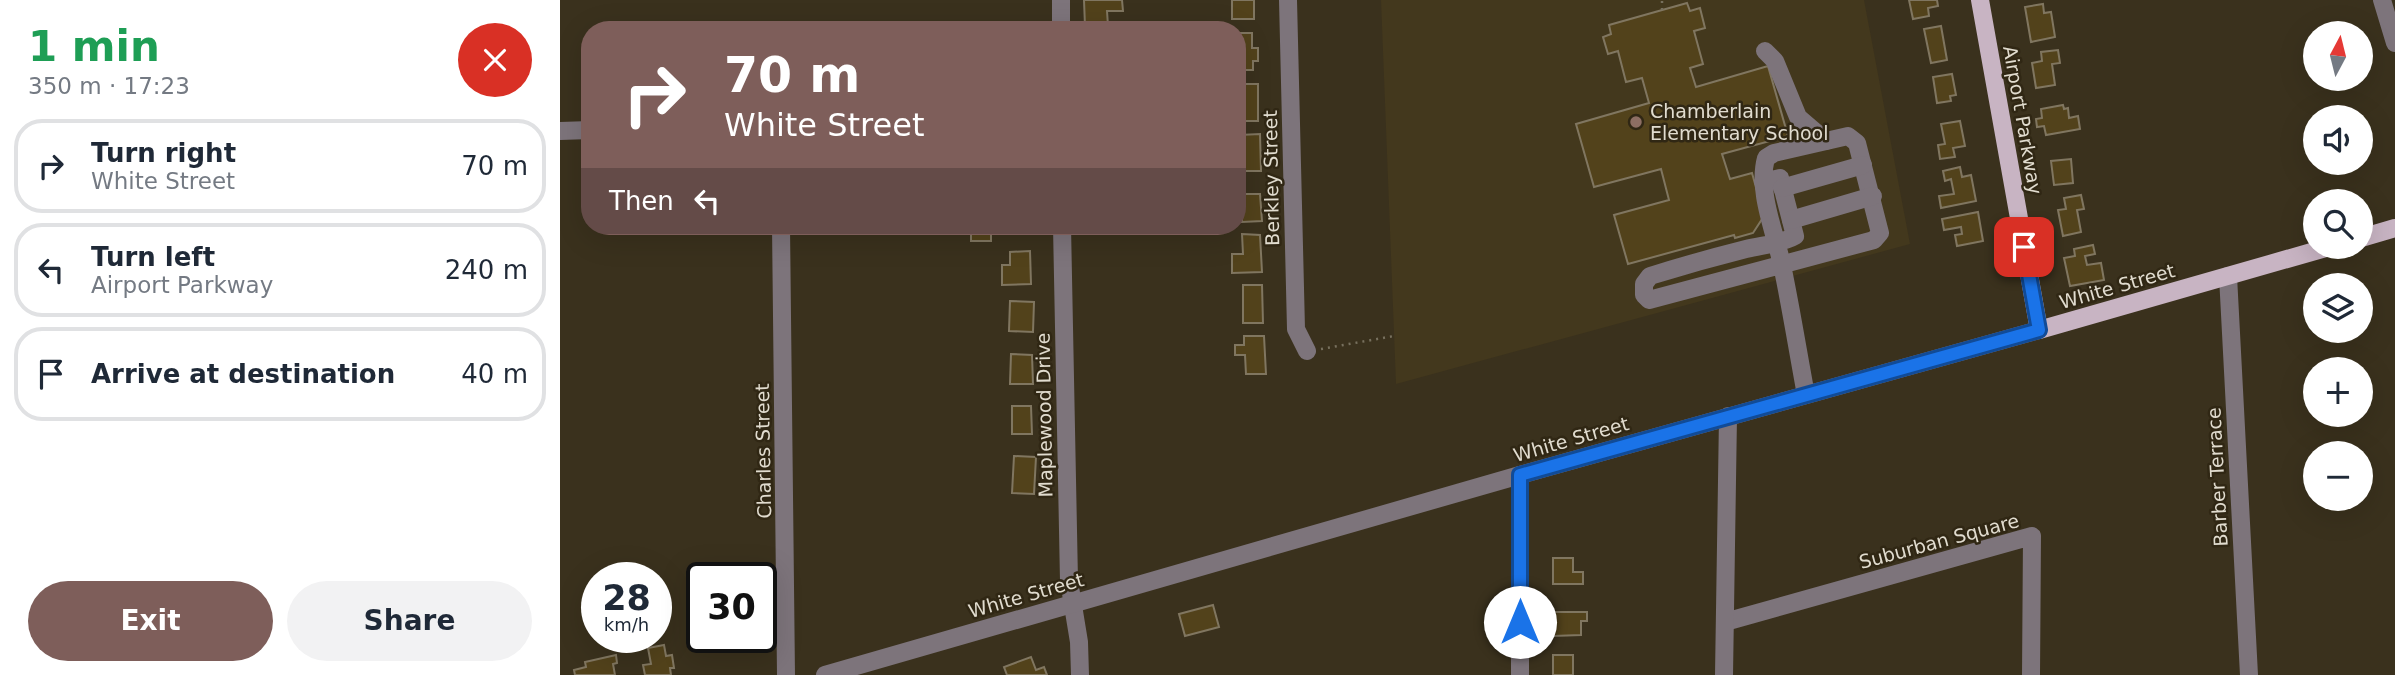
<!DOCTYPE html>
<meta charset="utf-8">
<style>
:root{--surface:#fff;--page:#f2f2f3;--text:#1f2937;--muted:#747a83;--line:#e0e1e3;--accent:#7e5e5a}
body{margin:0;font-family:"DejaVu Sans",sans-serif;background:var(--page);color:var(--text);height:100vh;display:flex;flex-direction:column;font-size:26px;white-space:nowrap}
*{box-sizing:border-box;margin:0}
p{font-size:23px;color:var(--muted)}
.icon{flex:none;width:38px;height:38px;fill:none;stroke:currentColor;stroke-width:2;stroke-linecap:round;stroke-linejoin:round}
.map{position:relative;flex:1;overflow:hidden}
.sheet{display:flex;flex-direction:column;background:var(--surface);width:560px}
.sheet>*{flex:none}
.banner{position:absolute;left:21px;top:21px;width:665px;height:214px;border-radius:28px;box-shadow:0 7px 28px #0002;background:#7e5e5a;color:#fff;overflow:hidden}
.needle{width:46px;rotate:7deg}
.tools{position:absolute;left:1743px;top:21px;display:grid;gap:14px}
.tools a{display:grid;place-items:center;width:70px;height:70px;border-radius:50%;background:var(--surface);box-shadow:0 7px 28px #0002;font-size:35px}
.speed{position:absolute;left:21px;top:562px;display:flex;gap:14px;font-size:35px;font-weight:700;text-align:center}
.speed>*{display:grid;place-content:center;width:91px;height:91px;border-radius:50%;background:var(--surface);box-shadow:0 7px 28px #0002;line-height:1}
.speed small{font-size:18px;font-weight:400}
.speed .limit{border:4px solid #111;border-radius:10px;background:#fff;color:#111}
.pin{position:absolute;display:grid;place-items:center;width:60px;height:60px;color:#fff;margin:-30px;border-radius:14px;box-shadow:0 4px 10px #0006}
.me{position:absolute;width:77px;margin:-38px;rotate:0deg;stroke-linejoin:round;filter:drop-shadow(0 0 5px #0008)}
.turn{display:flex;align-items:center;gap:24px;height:147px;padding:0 28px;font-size:32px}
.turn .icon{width:91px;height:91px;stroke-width:2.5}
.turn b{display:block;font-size:49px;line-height:60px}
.then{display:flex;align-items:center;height:66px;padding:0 28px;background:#0003;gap:14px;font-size:26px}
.round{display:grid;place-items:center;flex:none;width:74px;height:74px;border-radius:37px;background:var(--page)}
.head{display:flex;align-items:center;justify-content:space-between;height:119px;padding:0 28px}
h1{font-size:42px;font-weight:700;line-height:52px;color:#1e9e55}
.cta{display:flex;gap:14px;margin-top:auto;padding:14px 28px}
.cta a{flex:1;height:80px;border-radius:42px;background:var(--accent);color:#fff;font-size:28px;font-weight:700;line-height:80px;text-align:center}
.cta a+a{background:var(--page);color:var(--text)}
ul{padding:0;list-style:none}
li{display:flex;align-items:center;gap:21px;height:94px;margin:0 14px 10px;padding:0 14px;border:4px solid var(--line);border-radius:28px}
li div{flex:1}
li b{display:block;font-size:26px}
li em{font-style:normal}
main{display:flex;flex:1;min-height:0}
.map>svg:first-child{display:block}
</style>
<main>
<section class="sheet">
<div class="head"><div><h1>1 min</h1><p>350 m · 17:23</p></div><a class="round" style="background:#d93025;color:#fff"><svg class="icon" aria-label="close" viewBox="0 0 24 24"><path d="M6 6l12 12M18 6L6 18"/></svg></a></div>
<ul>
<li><svg class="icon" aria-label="right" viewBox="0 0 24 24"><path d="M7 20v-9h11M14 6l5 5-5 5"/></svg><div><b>Turn right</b><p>White Street</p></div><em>70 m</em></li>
<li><svg class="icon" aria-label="left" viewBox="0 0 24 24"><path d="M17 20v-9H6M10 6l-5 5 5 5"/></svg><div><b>Turn left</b><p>Airport Parkway</p></div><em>240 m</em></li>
<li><svg class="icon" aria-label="arrive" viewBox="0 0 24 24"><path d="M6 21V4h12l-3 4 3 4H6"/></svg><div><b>Arrive at destination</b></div><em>40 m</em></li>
</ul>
<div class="cta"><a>Exit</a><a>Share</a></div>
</section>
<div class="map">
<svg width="1835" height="675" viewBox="0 0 1835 675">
<rect width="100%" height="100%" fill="#3a311d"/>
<polygon fill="#43381d" points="821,0 1304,0 1350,244 836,384"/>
<g fill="#52421b" stroke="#807660" stroke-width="2">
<polygon points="524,0 562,0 563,11 547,11 548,26 525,26"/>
<rect x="672" y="0" width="22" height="19"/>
<polygon points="1349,0 1377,0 1378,6 1368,8 1369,16 1353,19"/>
<polygon points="1127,3 1130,11 1140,8 1145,28 1134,31 1143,64 1130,68 1136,87 1208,66 1228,136 1162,154 1170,179 1192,173 1204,216 1193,233 1175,238 1174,235 1068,264 1054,215 1109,200 1101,169 1034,187 1016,124 1089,103 1082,78 1066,82 1058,51 1048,54 1043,37 1051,34 1049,25"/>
<polygon points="1483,4 1484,13 1491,12 1495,37 1471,42 1465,7"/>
<polygon points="1381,26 1387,60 1371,63 1364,29"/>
<polygon points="677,33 692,33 692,48 698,48 698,61 693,61 693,70 677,70"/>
<polygon points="1498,50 1500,63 1492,64 1495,85 1476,88 1472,63 1482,61 1481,52"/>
<polygon points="1392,74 1396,95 1390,96 1391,101 1377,103 1373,77"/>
<rect x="677" y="84" width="21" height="37"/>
<polygon points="1503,105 1504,109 1508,108 1509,118 1518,116 1520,129 1486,135 1484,126 1477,127 1476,119 1482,118 1481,109"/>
<polygon points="1400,121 1405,146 1393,148 1395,157 1380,159 1378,145 1385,144 1381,124"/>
<polygon points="700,134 701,171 679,171 679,135"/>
<polygon points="1511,159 1513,183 1494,185 1491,161"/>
<polygon points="1400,167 1402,177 1411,175 1416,201 1381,208 1379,196 1394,194 1391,179 1385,181 1383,171"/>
<polygon points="682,194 700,194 702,221 682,222 682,217 677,217 677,204 682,204"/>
<polygon points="1521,195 1524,209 1517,210 1521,232 1503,236 1498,210 1506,209 1504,198"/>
<polygon points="1418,212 1423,241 1397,246 1395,235 1402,234 1401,227 1384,230 1382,219"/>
<rect x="411" y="226" width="20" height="15"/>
<polygon points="682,234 700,235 702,272 672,273 672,254 683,254"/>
<polygon points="1533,245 1535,254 1525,256 1527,265 1541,263 1544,280 1510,286 1504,258 1515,256 1514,249"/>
<polygon points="470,251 471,284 442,285 442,265 450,265 450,252"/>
<polygon points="683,285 702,285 703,323 683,323"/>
<polygon points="450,301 474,302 473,332 449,331"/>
<polygon points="684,336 704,336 706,374 686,374 685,355 675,355 675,345 684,345"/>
<polygon points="451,354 472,355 473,384 450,384"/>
<polygon points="452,406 471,406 472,434 452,434"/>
<polygon points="454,456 476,457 474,494 452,493"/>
<polygon points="993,558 1013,558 1013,572 1023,572 1023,584 993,584"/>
<polygon points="653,605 659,627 625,636 619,614"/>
<polygon points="993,612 1027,612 1027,621 1021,621 1021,635 993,636"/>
<polygon points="104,645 106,656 112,655 114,668 110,668 111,675 85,675 83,665 91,664 88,648"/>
<polygon points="56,655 57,663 53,664 55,675 15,675 14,670 26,667 25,662"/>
<rect x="993" y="655" width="20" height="20"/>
<polygon points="471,657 476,670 484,667 487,675 447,675 444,667"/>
</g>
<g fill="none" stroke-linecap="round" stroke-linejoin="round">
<g stroke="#77705e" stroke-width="2.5" stroke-dasharray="2 5" stroke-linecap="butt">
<polyline points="1102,10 1102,0"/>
<polyline points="761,349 834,336"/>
</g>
<g stroke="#7d747b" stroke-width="18">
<polyline points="501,0 501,30"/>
<polyline points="728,0 736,329 747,351"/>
<polyline points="1822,0 1835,43"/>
<polyline points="1205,51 1215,61 1238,117 1266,141"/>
<polyline points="0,131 30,130"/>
<path d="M 1203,182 L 1220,178 L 1235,236 C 1221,244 1202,245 1186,249 C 1154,257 1122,266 1090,276 L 1084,284 L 1084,295 L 1089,300 L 1314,240 L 1320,233 L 1297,143 L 1288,136 L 1214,153 L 1206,158 C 1197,191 1215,232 1222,265 C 1231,308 1238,352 1246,395"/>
<polyline points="1222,188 1303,165"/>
<polyline points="1231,220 1313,196"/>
<polyline points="221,226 226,675"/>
<polyline points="502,226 509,581 519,642 520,675"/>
<polyline points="1668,276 1689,675"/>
<polyline points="1165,622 1472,536 1471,675"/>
<polyline points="265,675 960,475 1479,330"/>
<polyline points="960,675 960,475"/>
<polyline points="1164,675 1168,416"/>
</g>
<g stroke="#c8b4c3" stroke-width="18">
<polyline points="1420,0 1479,330 1769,247"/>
<polyline points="1801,238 1835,228"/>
</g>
</g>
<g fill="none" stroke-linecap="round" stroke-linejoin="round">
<g stroke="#114b97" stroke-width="18">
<polyline id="route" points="960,622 960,475 1479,330 1464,247"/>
</g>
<use href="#route" stroke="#1a73e8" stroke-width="12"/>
</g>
<circle fill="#8d6e63" stroke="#302714" stroke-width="2.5" cx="1076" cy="122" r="7"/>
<g text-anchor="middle" stroke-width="5" stroke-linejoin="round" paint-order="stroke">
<g font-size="19" fill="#e1dccf" stroke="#302714" text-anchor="start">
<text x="1090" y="118">Chamberlain<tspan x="1090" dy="22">Elementary School</tspan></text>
</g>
<g font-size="19" fill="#e1dccf" stroke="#302714">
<text transform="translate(1463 120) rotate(80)" y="7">Airport Parkway</text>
<text transform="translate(711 178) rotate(-91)" y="7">Berkley Street</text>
<text transform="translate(1557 286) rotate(-16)" y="7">White Street</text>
<text transform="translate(484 415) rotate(-91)" y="7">Maplewood Drive</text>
<text transform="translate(1011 439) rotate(-16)" y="7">White Street</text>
<text transform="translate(203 451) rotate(-91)" y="7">Charles Street</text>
<text transform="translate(1657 477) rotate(-93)" y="7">Barber Terrace</text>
<text transform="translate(1379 541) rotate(-15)" y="7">Suburban Square</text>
<text transform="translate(466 595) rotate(-16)" y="7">White Street</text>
</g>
</g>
</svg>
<div class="tools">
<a><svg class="needle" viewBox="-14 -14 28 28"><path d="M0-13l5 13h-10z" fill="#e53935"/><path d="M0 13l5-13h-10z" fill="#747a83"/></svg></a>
<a><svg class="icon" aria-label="sound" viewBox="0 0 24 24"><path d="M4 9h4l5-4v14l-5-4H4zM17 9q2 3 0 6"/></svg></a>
<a><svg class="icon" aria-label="search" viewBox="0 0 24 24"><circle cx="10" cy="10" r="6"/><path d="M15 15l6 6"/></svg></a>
<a><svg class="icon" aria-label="layers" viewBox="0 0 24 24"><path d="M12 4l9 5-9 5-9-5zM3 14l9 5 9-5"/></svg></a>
<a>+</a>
<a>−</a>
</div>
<div class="speed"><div>28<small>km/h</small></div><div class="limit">30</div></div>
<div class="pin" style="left:1464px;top:247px;background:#d93025"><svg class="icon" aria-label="arrive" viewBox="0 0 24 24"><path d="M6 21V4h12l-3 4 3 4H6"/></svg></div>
<svg class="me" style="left:960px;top:622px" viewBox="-20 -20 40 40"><circle r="19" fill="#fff"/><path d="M0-13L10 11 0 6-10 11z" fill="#1a73e8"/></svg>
<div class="banner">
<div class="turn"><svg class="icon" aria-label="right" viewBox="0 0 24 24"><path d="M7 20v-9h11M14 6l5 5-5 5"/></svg><div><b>70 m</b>White Street</div></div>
<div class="then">Then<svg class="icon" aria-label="left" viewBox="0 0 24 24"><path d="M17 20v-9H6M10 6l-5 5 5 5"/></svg></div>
</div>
</div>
</main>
